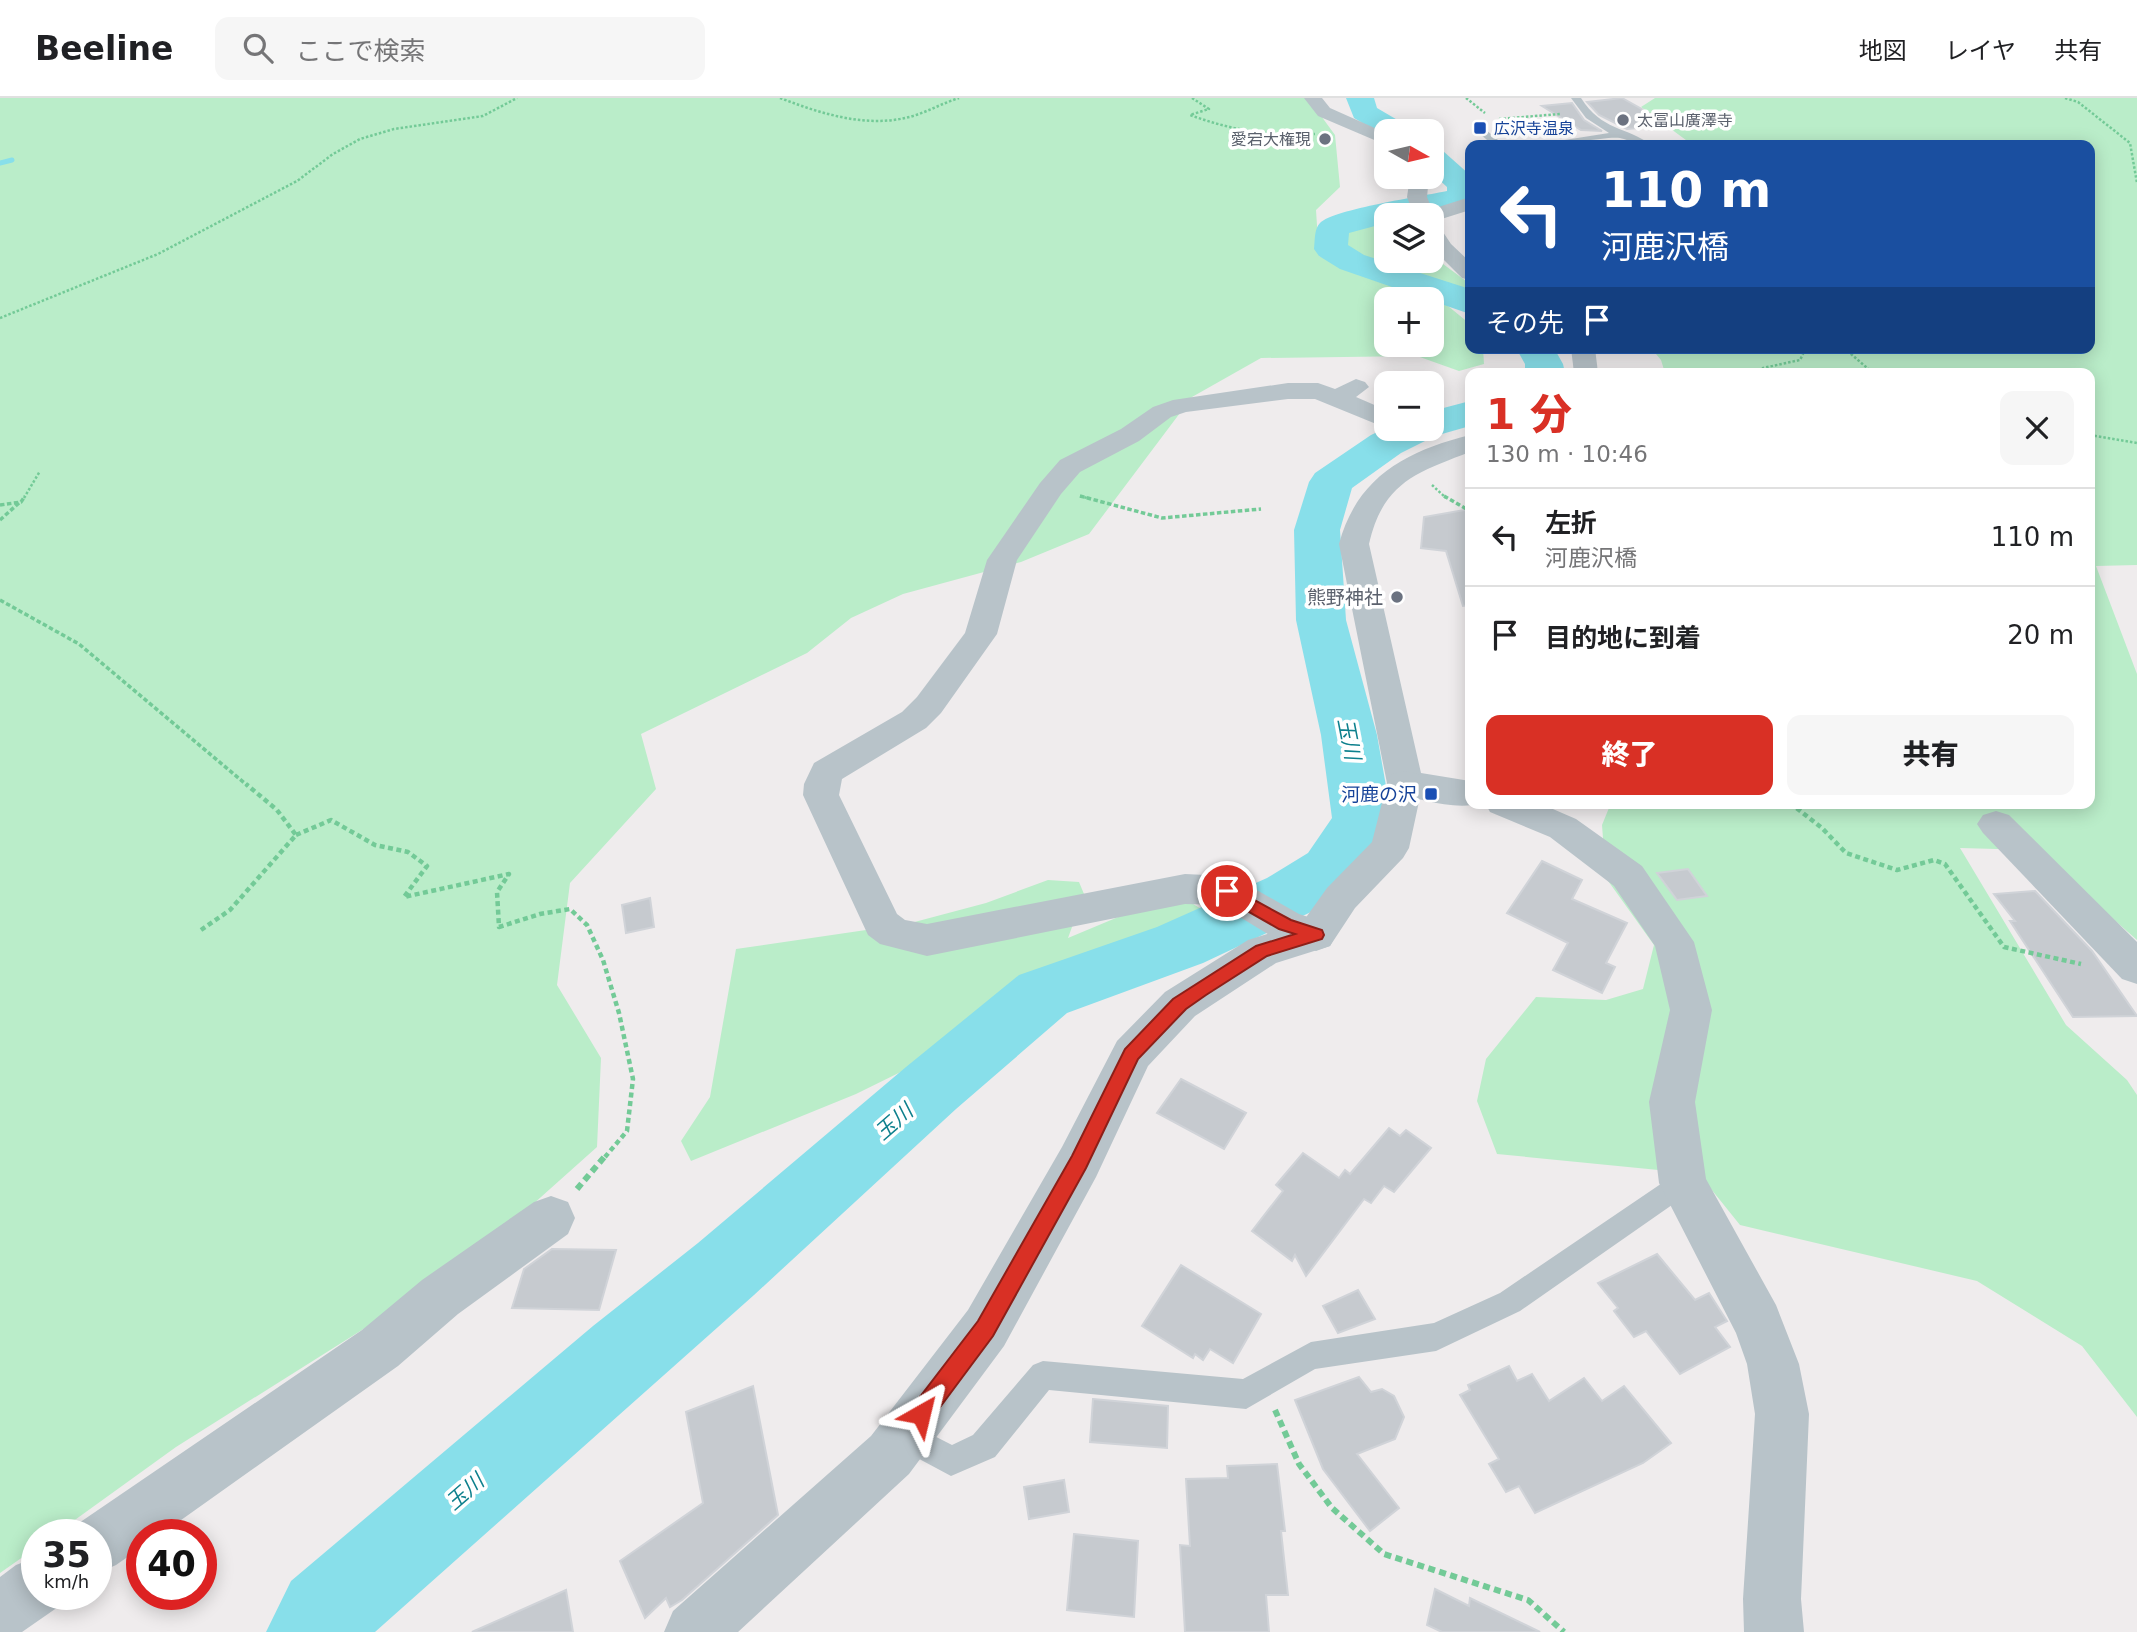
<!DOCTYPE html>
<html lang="ja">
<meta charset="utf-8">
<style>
:root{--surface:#fff;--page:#f6f6f6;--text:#202124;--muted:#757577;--line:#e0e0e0;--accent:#d93025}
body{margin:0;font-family:"DejaVu Sans","Noto Sans JP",sans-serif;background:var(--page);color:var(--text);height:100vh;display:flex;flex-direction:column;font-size:26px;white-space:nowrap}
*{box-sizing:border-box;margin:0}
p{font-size:23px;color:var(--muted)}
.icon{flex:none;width:38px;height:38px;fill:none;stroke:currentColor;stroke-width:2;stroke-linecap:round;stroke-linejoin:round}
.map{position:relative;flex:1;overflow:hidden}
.drawer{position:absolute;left:1465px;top:270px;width:630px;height:441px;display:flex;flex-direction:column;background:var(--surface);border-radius:14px;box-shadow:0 4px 18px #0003}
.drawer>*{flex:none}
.top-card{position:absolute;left:1465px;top:42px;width:630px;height:214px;border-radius:14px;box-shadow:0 4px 18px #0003;background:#1a4fa0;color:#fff;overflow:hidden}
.needle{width:46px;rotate:98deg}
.fabs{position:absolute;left:1374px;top:21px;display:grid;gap:14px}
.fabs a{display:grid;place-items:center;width:70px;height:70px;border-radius:14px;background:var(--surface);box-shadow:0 4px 18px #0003;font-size:35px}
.speed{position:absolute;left:21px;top:1421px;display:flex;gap:14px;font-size:35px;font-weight:700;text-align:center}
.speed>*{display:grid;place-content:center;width:91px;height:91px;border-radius:50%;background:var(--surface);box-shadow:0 4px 18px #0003;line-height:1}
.speed small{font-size:18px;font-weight:400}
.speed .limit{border:10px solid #d22;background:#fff;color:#111}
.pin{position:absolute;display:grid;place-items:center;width:60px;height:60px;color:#fff;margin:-30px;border:4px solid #fff;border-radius:50%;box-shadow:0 2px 7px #0007}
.me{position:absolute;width:77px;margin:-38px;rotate:37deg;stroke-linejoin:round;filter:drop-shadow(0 0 5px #0008)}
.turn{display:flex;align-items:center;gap:24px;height:147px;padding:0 21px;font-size:32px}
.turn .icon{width:91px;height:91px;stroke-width:2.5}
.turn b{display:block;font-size:49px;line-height:60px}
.then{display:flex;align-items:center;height:66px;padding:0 21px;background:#0003;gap:14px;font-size:26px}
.round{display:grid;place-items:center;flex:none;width:74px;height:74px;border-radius:14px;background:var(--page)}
.summary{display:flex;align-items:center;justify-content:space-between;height:119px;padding:0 21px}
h1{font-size:42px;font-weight:800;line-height:52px;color:var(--accent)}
.cta{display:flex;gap:14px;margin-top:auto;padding:14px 21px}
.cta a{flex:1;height:80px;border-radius:14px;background:var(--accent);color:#fff;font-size:28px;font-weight:800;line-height:80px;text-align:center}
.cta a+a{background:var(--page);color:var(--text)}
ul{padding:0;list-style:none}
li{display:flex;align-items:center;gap:21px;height:98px;padding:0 21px;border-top:2px solid var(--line)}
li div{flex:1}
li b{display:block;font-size:26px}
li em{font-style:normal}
header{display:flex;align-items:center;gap:42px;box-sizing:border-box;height:98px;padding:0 35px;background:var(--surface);border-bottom:2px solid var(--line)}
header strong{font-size:33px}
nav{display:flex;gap:38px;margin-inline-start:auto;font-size:24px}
.search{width:490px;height:63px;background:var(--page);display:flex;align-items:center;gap:18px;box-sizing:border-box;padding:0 24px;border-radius:14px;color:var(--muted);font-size:26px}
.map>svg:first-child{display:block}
</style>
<header>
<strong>Beeline</strong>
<div class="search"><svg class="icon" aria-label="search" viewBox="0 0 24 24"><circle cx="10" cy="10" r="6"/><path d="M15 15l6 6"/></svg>ここで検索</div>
<nav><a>地図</a><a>レイヤ</a><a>共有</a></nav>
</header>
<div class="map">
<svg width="2137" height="1534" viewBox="0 0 2137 1534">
<rect width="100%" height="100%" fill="#efeced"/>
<g fill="#baedc9" fill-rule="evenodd">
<path d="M 0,0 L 1308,0 L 1335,37 L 1340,89 L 1316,112 L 1319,158 L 1359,175 L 1437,199 L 1470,226 L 1470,250 L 1483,250 L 1484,266 L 1459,273 L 1417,258 L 1261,260 L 1192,299 L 1089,436 L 1021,464 L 903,496 L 851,520 L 807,555 L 641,636 L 656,691 L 570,785 L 557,887 L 601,960 L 597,1049 L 465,1167 L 176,1349 L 54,1437 L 37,1437 L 37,1449 L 0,1475 ZM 1386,201 L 1432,201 L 1432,247 L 1386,247 Z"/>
<polygon points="1655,0 2137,0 2137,467 2096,468 2137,576 2137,842 2035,752 1960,750 2066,927 2127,982 2137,997 2137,1319 2082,1248 1977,1183 1740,1127 1699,1076 1497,1056 1477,1003 1486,961 1536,899 1606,902 1643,891 1654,847 1606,780 1602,727 1611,705 2090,705 2090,275 1665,275 1661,262 1651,250 2090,250 2090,47 1682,47 1690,45 1641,9"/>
<path d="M 1386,119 L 1386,163 L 1432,163 L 1432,154 L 1439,163 L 1470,186 L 1470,193 C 1445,192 1425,181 1402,174 C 1382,169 1363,167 1345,155 L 1349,127 Z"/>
<polygon points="1048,782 1079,784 1084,796 1068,840 1123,817 1182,799 1206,814 1196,836 1081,877 996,927 856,996 691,1063 681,1043 710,999 736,851 907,826 986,805"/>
</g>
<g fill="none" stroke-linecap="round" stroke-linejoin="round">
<polyline stroke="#88dfea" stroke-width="5" points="0,65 12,62"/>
<g fill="#88dfea" fill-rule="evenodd">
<polygon points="1346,0 1374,0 1377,10 1406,27 1410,33 1386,33 1386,39 1354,20"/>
<path d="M 1432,50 L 1443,53 L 1470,77 L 1470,106 L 1422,117 L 1386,117 L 1386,125 L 1349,135 L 1348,147 L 1364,157 L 1470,191 L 1470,216 L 1340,171 L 1319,158 L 1314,151 C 1315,143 1314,131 1320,125 C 1334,111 1424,98 1447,93 L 1447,89 L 1432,75 Z"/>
<polygon points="1516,250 1554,250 1563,266 1565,275 1525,275 1525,266"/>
<polygon points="1470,303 1470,328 1435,338 1401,355 1352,390 1340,432 1346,522 1377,637 1392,722 1352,787 1311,814 1203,865 1067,915 956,1011 754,1197 375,1534 266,1534 291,1483 593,1228 698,1145 906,969 1019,877 1157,829 1267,780 1308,755 1332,720 1321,637 1296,522 1294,432 1309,384 1315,375 1371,337 1386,330 1432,331 1432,313"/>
</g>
</g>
<g fill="#c6cacf" stroke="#d0d3d8" stroke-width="2">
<polygon points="1622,0 1663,23 1656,24 1663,28 1627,31 1599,17 1587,4"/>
<polygon points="1572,5 1584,22 1602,33 1581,32 1542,8"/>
<polygon points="1470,411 1470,507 1463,508 1446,453 1421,450 1424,419"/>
<polygon points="1542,763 1582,782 1572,801 1627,825 1606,865 1615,869 1602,895 1553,872 1568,845 1507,815"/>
<polygon points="1688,771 1707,798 1677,802 1657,775"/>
<polygon points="2035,793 2092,853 2137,918 2073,919 2010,823 2015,823 1994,796"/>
<polygon points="650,800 654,829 626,835 622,807"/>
<polygon points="1181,981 1246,1015 1224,1051 1157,1015"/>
<polygon points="1389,1030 1400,1038 1406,1032 1431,1050 1394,1094 1384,1088 1371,1105 1364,1101 1306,1178 1295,1157 1292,1163 1252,1133 1283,1093 1276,1087 1303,1055 1339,1080 1345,1072 1350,1076"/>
<polygon points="552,1151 616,1152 599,1212 512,1210 524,1171"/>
<polygon points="1657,1156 1695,1202 1709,1195 1727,1223 1715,1229 1730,1249 1680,1276 1646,1233 1634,1239 1614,1213 1618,1210 1598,1185"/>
<polygon points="1181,1167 1261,1216 1233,1265 1210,1251 1203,1262 1195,1256 1193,1260 1142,1228"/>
<polygon points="1358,1192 1375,1221 1338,1235 1323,1208"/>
<polygon points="1509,1268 1517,1283 1532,1276 1549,1303 1584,1280 1602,1303 1624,1288 1671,1345 1643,1365 1535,1415 1519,1388 1506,1394 1489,1366 1499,1361 1460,1297 1470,1292 1468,1287"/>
<polygon points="1359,1279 1371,1294 1382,1291 1394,1298 1404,1319 1395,1341 1357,1356 1399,1410 1370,1433 1323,1371 1295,1302"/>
<polygon points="753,1288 778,1417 682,1502 670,1509 666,1500 645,1520 620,1463 703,1405 686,1314"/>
<polygon points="1093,1301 1168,1308 1167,1350 1090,1344"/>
<polygon points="1277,1366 1285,1433 1281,1433 1288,1497 1266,1497 1269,1534 1185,1534 1180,1447 1190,1448 1186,1381 1228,1380 1227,1368"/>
<polygon points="1064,1382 1069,1414 1029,1421 1024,1389"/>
<polygon points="1074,1436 1138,1443 1134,1519 1067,1512"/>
<polygon points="1435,1491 1469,1508 1470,1500 1540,1534 1442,1534 1427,1527"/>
<polygon points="566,1492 573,1534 472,1534"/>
</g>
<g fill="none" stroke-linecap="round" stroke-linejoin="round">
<g stroke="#73ca97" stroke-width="2.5" stroke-dasharray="2.5 2" stroke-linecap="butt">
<path d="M 780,0 C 822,16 868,31 913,18 C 929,13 943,5 959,0"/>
<path d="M 1192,0 L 1209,11 L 1190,17 C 1231,32 1271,39 1315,36"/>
<polyline points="1466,0 1485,15"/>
<polyline points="2065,0 2078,4 2130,45 2137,85"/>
<polyline points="1499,21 1560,16"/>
<polyline points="0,220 158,156 297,83 333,56 360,41 394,31 483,18 517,0"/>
<polyline points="1844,250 1873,275"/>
<polyline points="1760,275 1763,270 1800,262 1806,250"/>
<polyline points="2090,337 2137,345"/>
<polyline points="1432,387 1446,400"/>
<polyline points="1080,398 1087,400"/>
<polyline points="24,400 40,373"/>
</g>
<g stroke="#73ca97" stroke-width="3.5" stroke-dasharray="4.5 2.5" stroke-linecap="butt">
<polyline points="1080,398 1162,420 1261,411"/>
<polyline points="1444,398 1470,413"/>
<polyline points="0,407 21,404 25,398"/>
<polyline points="0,422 20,404"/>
<polyline points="0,502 79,546 248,688"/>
</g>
<g stroke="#73ca97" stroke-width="4.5" stroke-dasharray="5 3.5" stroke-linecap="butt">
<polyline points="1790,705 1822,730 1846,755 1897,772 1934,762 1945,766 2004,849 2081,866"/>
<polyline points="296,737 331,722 375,747 408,754 427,768 404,799 509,776 497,794 499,829 540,816 570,811 587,827 603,862 619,915 633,981 627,1033 605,1059"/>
<polyline points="201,832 230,812 296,737 277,712 246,686"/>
</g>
<g stroke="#73ca97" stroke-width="6" stroke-dasharray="7 4.5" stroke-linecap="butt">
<polyline points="577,1091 606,1057"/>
<polyline points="1275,1312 1299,1366 1332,1410 1384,1456 1528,1502 1564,1534"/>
</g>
<g fill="#b8c3c9" fill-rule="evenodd">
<path d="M 1571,0 L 1581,0 C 1602,33 1625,28 1652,47 C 1639,48 1632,43 1620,40 C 1607,38 1565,47 1547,47 L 1552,44 L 1609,35 L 1586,20 Z"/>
<polygon points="1480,32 1486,32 1504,47 1493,47 1480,36"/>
<polygon points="1683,1073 1692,1077 1696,1085 1692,1093 1520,1213 1436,1253 1315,1271 1246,1311 1049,1292 995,1359 951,1378 895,1348 890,1338 895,1328 905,1323 952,1347 973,1337 1033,1267 1043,1263 1243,1281 1311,1244 1434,1225 1500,1195 1674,1077"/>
</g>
<g fill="#b8c3c9" fill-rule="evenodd">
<polygon points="1304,0 1322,0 1330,10 1386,35 1386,47 1318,18"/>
<polygon points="1410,79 1429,79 1427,99 1432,111 1470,99 1470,112 1432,124 1432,117 1414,117 1407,99"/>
<polygon points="1432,126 1439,128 1451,146 1470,164 1470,182 1462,180 1432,150"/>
<polygon points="1571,250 1595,250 1598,275 1574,275"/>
<polygon points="1356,281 1365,284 1369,289 1356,299 1386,312 1386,330 1315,301 1288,301 1186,314 1171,319 1139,343 1080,374 1061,396 1017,462 997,536 941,615 926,630 842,681 839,697 897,816 905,822 927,826 1185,776 1227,778 1241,783 1299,816 1330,826 1336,837 1330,848 1316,853 1271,838 1220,807 1185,806 927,858 880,846 868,837 803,697 804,686 814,665 902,614 917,599 965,535 987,462 1040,385 1060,362 1121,331 1153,309 1173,302 1288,285 1318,285 1335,291"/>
<path d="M 1470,337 L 1470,354 C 1415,375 1383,385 1369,446 L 1421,675 L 1470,683 L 1470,705 L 1482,705 C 1456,713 1418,701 1392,694 L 1387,685 L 1339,446 C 1357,379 1406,353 1470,337 Z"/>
<polygon points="1485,705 1539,705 1576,721 1642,768 1694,844 1712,912 1695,1004 1706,1081 1776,1207 1799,1266 1809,1316 1801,1501 1804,1534 1744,1534 1743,1501 1755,1316 1747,1266 1736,1235 1659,1085 1649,1004 1670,912 1655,848 1614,788 1550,739 1490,714"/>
<polygon points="1996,713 2009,717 2137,844 2137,886 2122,881 1983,735 1977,726 1983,717"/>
<polygon points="551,1098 568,1104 575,1120 568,1136 458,1216 398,1268 160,1437 142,1437 142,1449 116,1467 96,1476 96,1437 72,1437 76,1427 362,1232 422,1182 534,1104"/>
<polygon points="37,1459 37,1496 63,1496 58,1509 22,1534 0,1534 0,1479 16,1467"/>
</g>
<polygon fill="#b8c3c9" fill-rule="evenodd" points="1405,673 1418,676 1423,685 1409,750 1403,760 1355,810 1330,848 1276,865 1195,918 1148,968 1096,1079 1004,1248 909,1376 738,1534 664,1534 673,1513 871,1338 968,1212 1062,1049 1117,943 1165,894 1248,842 1302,825 1327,790 1372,744 1387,685 1392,676"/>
</g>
<polygon fill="#d93025" stroke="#8d1f18" stroke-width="2" points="1227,787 1291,822 1322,832 1324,837 1322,841 1267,858 1206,897 1186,911 1138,961 1086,1070 993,1238 929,1324 921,1327 913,1324 910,1316 913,1308 978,1223 1072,1058 1125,951 1173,901 1256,848 1295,836 1279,831 1221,798 1219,793"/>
<g fill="#6b7280" stroke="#fff" stroke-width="2.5">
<circle cx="1623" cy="22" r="7"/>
<circle cx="1325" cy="41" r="7"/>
<circle cx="1397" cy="499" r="7"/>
</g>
<g fill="#1a4fb4" stroke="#fff" stroke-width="2.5">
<rect x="1473" y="23" width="14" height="14" rx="3.5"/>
<rect x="1424" y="689" width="14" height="14" rx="3.5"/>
</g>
<g text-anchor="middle" stroke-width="7" stroke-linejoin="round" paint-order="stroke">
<g font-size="16" fill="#5b616d" stroke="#fff" text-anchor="start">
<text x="1637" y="28">太冨山廣澤寺</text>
<text x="1311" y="47" text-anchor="end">愛宕大権現</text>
</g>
<g font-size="16" fill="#164399" stroke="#fff" text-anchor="start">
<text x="1494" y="36">広沢寺温泉</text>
</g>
<g font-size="19" fill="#5b616d" stroke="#fff" text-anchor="end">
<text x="1383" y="506">熊野神社</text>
</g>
<g font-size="19" fill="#164399" stroke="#fff" text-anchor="end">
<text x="1417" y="703">河鹿の沢</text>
</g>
<g font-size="21" font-style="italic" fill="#0e808d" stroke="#fff">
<text transform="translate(1349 641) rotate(79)" y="7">玉川</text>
<text transform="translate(894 1024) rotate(-41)" y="7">玉川</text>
<text transform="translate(465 1394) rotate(-41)" y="7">玉川</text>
</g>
</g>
</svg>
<div class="fabs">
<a><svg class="needle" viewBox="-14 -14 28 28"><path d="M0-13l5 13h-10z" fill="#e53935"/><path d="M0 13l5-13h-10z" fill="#757577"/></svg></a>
<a><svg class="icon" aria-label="layers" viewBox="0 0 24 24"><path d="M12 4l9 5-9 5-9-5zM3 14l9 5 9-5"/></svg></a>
<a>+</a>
<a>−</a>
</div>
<div class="speed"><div>35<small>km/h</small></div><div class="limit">40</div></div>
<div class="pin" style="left:1227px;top:793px;background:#d93025"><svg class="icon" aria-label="arrive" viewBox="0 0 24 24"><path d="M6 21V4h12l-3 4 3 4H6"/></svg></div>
<svg class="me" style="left:921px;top:1316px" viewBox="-20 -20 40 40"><path d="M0-17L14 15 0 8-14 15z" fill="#d93025" stroke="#fff" stroke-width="4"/></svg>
<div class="top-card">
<div class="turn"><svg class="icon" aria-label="left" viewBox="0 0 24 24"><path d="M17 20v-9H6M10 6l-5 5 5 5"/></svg><div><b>110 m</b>河鹿沢橋</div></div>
<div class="then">その先<svg class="icon" aria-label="arrive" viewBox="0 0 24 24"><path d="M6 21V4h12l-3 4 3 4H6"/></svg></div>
</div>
<section class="drawer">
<div class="summary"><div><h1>1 分</h1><p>130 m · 10:46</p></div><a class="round"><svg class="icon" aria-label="close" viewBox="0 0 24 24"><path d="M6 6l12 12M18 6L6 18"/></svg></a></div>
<ul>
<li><svg class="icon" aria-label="left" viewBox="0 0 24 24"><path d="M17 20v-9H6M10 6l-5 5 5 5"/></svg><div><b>左折</b><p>河鹿沢橋</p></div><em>110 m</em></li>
<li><svg class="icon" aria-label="arrive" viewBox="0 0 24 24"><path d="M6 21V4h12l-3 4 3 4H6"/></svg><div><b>目的地に到着</b></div><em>20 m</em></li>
</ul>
<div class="cta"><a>終了</a><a>共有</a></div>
</section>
</div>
